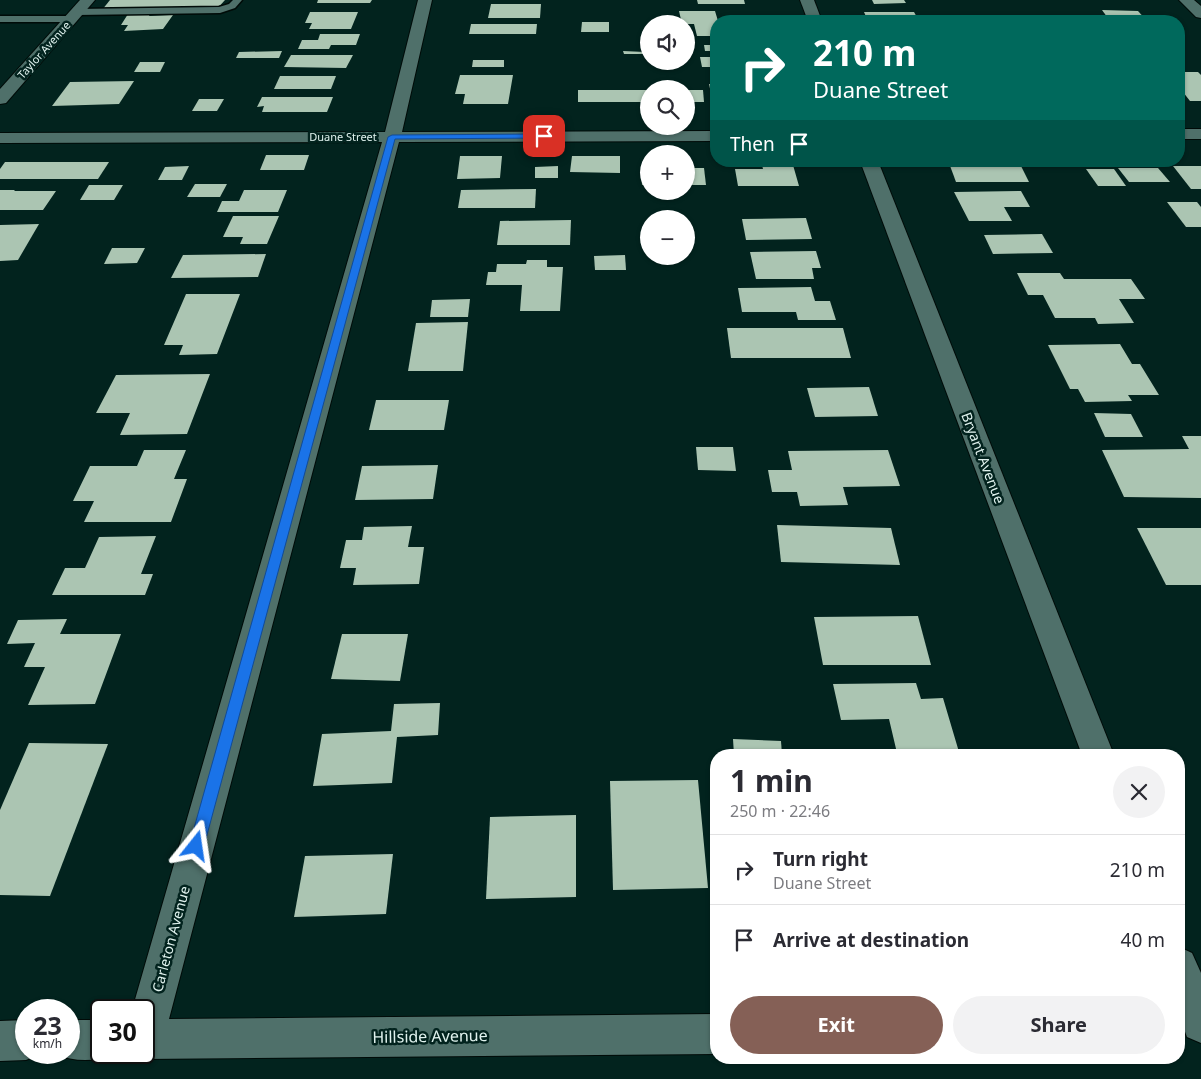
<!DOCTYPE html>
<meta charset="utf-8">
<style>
:root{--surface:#fff;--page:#f2f2f3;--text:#2b2b33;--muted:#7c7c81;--line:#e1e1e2;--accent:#856056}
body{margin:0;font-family:"Noto Sans",sans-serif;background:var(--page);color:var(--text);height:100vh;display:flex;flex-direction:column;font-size:19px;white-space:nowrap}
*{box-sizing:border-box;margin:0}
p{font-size:16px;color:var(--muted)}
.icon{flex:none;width:28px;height:28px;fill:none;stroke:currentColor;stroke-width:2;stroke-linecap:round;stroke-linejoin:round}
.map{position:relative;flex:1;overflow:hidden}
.sheet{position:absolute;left:710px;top:749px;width:475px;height:315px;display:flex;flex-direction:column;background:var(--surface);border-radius:20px;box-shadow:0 1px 4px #0004}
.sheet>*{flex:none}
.hud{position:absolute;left:710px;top:15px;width:475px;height:152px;border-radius:20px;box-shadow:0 1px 4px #0004;background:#00695c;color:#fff;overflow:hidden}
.buttons{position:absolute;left:640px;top:15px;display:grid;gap:10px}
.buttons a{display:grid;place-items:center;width:55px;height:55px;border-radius:50%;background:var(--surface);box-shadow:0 1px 4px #0004;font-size:25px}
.speed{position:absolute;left:15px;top:999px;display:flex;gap:10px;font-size:25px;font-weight:700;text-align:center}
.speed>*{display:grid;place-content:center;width:65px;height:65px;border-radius:50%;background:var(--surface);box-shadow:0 1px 4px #0004;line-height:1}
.speed small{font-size:12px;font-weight:400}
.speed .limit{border:2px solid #111;border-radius:8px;background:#fff;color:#111}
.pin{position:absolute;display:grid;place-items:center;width:42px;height:42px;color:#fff;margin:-21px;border-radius:10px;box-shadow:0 2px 8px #0006}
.me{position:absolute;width:55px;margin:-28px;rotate:15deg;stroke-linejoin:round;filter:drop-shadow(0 0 4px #0008)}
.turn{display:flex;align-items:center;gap:18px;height:105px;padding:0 20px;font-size:22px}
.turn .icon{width:65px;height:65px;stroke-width:2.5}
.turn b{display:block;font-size:35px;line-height:42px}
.then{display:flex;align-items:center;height:48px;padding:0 20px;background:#0003;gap:10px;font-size:19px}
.round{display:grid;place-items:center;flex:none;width:52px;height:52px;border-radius:26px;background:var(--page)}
.summary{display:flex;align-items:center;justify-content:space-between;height:85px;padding:0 20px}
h1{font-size:30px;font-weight:700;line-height:38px}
.primary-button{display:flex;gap:10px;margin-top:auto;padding:10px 20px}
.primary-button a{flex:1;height:58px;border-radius:30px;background:var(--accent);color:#fff;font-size:20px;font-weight:700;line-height:58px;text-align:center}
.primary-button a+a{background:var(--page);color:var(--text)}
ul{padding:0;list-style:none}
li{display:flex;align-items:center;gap:15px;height:70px;padding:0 20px;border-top:1px solid var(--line)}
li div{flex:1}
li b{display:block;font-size:19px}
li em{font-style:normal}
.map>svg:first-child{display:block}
</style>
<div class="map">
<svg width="1201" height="1079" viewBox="0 0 1201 1079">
<rect width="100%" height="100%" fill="#02231e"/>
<g fill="#abc5b2">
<polygon points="110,0 225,0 216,10 102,10"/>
<polygon points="318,0 372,0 370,3 317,3"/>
<polygon points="697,0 744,0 745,4 698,4"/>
<polygon points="872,0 904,0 906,3 874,4"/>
<polygon points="491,4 541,4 540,18 488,18"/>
<polygon points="1102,10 1138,11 1147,21 1110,21"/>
<polygon points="679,11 715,11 718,21 716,36 697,36 694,24 682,24"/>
<polygon points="310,12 358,12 351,29 309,29 312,23 305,23"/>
<polygon points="864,12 914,12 918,19 868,21"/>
<polygon points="128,14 150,14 149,16 173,15 163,29 124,31 128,25 121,25"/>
<polygon points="582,22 609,22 609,32 581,32"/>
<polygon points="471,24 537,24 536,34 469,34"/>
<polygon points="320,34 360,34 356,45 331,45 329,49 298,49 302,40 318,40"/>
<polygon points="645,41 649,41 649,54 624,54 623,51 645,52"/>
<polygon points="704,45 716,45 716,67 702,67 700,57 712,57 711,51 705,51"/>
<polygon points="282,51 279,58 236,58 239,52"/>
<polygon points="291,55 353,55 346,68 284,67"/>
<polygon points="473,60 504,60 504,67 472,67"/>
<polygon points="140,62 165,62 160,72 134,72"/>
<polygon points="1179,72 1198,72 1201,75 1201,101 1190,101 1179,87"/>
<polygon points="460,75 513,75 508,104 463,104 465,94 455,94"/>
<polygon points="280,76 336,76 331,89 274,89"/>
<polygon points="134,81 119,104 52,106 70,82"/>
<polygon points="709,84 716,84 716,98 712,98"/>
<rect x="578" y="90" width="71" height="12"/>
<polygon points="686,90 703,90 704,102 686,102"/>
<polygon points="262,97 333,97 327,112 262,112 264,106 257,107"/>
<polygon points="199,99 224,99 217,111 192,111"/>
<polygon points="266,155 309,155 304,170 260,170"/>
<polygon points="460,156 502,156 500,178 457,179"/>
<polygon points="572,156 620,156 620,173 570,172"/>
<polygon points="5,162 109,162 98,179 0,179 0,169"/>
<polygon points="949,163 1020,164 1029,182 956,182"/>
<polygon points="762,165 793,165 799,186 738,186 735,169 763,169"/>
<polygon points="189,166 182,180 158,180 165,167"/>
<polygon points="558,166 558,178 535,178 535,167"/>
<polygon points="1173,166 1201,166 1201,189 1191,189"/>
<polygon points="641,168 649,168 649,185 642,185"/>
<polygon points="686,168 704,168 706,185 686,185"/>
<polygon points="1118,168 1158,168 1170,182 1129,182"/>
<polygon points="1086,169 1114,169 1126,186 1098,186"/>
<polygon points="195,184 227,184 220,197 187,197"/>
<polygon points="89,185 123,185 114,200 80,200"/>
<polygon points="536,189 535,208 458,208 461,190"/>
<polygon points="0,190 15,190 14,191 56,191 43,210 0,210"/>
<polygon points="244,190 287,190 278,212 217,212 222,201 239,201"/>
<polygon points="1021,191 1030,207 1004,207 1012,221 969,221 954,192"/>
<polygon points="1167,202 1197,202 1201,207 1201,227 1186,227"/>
<polygon points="233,216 279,216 267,244 240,244 243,237 223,237"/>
<polygon points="806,218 812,239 746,240 742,219"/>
<polygon points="571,220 570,245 497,245 500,221"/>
<polygon points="39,224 18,260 0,261 0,225"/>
<polygon points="1042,234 1053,253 993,254 984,235"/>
<polygon points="112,248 145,248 137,263 104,264"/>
<polygon points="816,251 821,268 812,268 814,279 756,279 750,252"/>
<polygon points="266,254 258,277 171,278 183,255"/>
<polygon points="625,255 626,270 595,270 594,256"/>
<polygon points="527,260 547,260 547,267 563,267 560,311 520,311 522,285 486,285 488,272 496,272 497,264 526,264"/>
<polygon points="1017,273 1060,273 1064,279 1131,279 1145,299 1119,299 1134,323 1098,324 1095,318 1055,318 1043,295 1028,295"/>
<polygon points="811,287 815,301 830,301 836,320 798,320 796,312 742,312 738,288"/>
<polygon points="186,294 240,294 217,354 179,355 183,345 164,345"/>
<polygon points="470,299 468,317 430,317 432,300"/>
<polygon points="468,322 463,371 408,371 416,323"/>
<polygon points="727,328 843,328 851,358 731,358"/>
<polygon points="1120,344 1132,364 1140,364 1159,395 1128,395 1132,401 1085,402 1078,389 1070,389 1048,345"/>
<polygon points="210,374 187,434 120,435 130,413 96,413 116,375"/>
<polygon points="869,387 878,416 815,417 807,388"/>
<polygon points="376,400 449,400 444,430 369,430"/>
<polygon points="1094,413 1131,414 1143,437 1105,437"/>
<polygon points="1182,436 1201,436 1201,498 1124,497 1102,450 1189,449"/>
<polygon points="696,447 733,447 736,471 698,470"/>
<polygon points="144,450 186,450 174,479 187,479 171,522 84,522 94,501 73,501 90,466 137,466"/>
<polygon points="888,450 900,486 843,487 848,505 800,506 797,492 772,492 768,470 792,470 788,451"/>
<polygon points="438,465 433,499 355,500 362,466"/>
<polygon points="777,525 891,528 900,565 781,562"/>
<polygon points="412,526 408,547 424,547 419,584 353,585 356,568 340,568 346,540 362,540 364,527"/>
<polygon points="1137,528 1201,528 1201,585 1166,585"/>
<polygon points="156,536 141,574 153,574 145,595 52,595 65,568 85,568 99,537"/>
<polygon points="918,616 931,665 823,665 814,617"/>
<polygon points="67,619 60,634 121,634 95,704 28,705 45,667 24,667 35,643 7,644 18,620"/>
<polygon points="342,634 408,634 400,681 331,679"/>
<polygon points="916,683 921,699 943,698 959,752 897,753 889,719 841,720 833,684"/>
<polygon points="440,703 438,735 397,737 392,783 313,786 322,734 391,731 394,704"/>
<polygon points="733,739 781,741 782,755 734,755"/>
<polygon points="29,743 108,744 50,896 0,895 0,810"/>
<polygon points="698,780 708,888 613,890 610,781"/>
<polygon points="576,815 576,897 486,899 490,817"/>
<polygon points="393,854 386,914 294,917 305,856"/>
</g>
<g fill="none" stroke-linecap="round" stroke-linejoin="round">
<g stroke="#000b08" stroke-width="3">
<g id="lane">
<polygon points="233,0 242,0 235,8 220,13 77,15 73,12 77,9 219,7 229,4"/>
<polygon points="0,16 72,16 76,19 72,22 0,22"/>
</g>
</g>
<g stroke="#000b08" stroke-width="2">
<g id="street">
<polygon points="80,0 95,0 6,103 0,104 0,89"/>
<polygon points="418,0 432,0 402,132 716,131 716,141 399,142 169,1019 716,1014 716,1054 144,1059 130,1052 144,1052 144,1010 132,1010 382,142 0,143 0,133 385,132"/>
<polygon points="800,0 814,0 822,21 808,21"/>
<polygon points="1179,0 1194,0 1201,6 1201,18 1196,17"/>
<rect x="1179" y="129" width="22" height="10"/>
<polygon points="860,161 878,161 1114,755 1082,755"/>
<polygon points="1179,947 1192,953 1201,973 1201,1043 1187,1037 1179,1016"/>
<polygon points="26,1020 26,1052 41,1052 40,1054 26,1060 0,1061 0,1021"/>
<path d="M 69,1020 L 101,1020 L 101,1052 L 116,1052 L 115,1054 C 95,1062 75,1062 55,1054 L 54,1052 L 69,1052 Z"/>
</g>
</g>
<use href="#lane" fill="#4f706a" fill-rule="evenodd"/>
<use href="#street" fill="#4f706a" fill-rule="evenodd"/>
</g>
<polygon fill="#1a73e8" stroke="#114b97" points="544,134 548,136 547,138 395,139 204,846 202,851 196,853 191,851 189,846 388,137 392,135"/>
<g text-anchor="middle" stroke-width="5" stroke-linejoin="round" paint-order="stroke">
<g font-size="11" fill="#e0f2ee" stroke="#02231e">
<text transform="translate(44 50) rotate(-48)" y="4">Taylor Avenue</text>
<text x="343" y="141">Duane Street</text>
</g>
<g font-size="14" fill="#e0f2ee" stroke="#02231e">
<text transform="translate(983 458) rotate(69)" y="5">Bryant Avenue</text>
<text transform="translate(171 939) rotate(-75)" y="5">Carleton Avenue</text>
</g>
<g font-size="16" fill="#e0f2ee" stroke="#02231e">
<text transform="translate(430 1036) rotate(-1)" y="6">Hillside Avenue</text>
</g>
</g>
</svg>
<div class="buttons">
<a><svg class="icon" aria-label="sound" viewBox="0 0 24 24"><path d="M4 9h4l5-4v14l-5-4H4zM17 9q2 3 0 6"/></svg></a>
<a><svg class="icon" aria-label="search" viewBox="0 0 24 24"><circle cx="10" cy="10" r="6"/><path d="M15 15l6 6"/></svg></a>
<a>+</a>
<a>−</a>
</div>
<div class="speed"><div>23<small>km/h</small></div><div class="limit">30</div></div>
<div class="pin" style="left:544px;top:136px;background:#d93025"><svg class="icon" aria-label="arrive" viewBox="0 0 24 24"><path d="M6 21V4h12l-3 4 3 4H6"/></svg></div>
<svg class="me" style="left:196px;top:846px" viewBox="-20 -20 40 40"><path d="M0-17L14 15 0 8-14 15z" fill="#1a73e8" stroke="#fff" stroke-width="4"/></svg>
<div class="hud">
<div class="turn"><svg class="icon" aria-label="right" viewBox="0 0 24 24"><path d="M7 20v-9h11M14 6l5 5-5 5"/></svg><div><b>210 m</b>Duane Street</div></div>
<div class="then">Then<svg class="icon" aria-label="arrive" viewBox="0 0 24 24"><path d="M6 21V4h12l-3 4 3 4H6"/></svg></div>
</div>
<section class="sheet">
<div class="summary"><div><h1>1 min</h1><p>250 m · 22:46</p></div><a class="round"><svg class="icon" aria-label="close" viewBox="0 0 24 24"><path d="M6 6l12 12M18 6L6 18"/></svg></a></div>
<ul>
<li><svg class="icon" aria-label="right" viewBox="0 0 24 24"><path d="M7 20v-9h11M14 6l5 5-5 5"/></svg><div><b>Turn right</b><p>Duane Street</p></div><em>210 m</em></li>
<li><svg class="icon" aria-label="arrive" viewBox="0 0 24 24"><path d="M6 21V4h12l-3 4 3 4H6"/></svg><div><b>Arrive at destination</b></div><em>40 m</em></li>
</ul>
<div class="primary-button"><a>Exit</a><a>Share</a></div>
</section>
</div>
